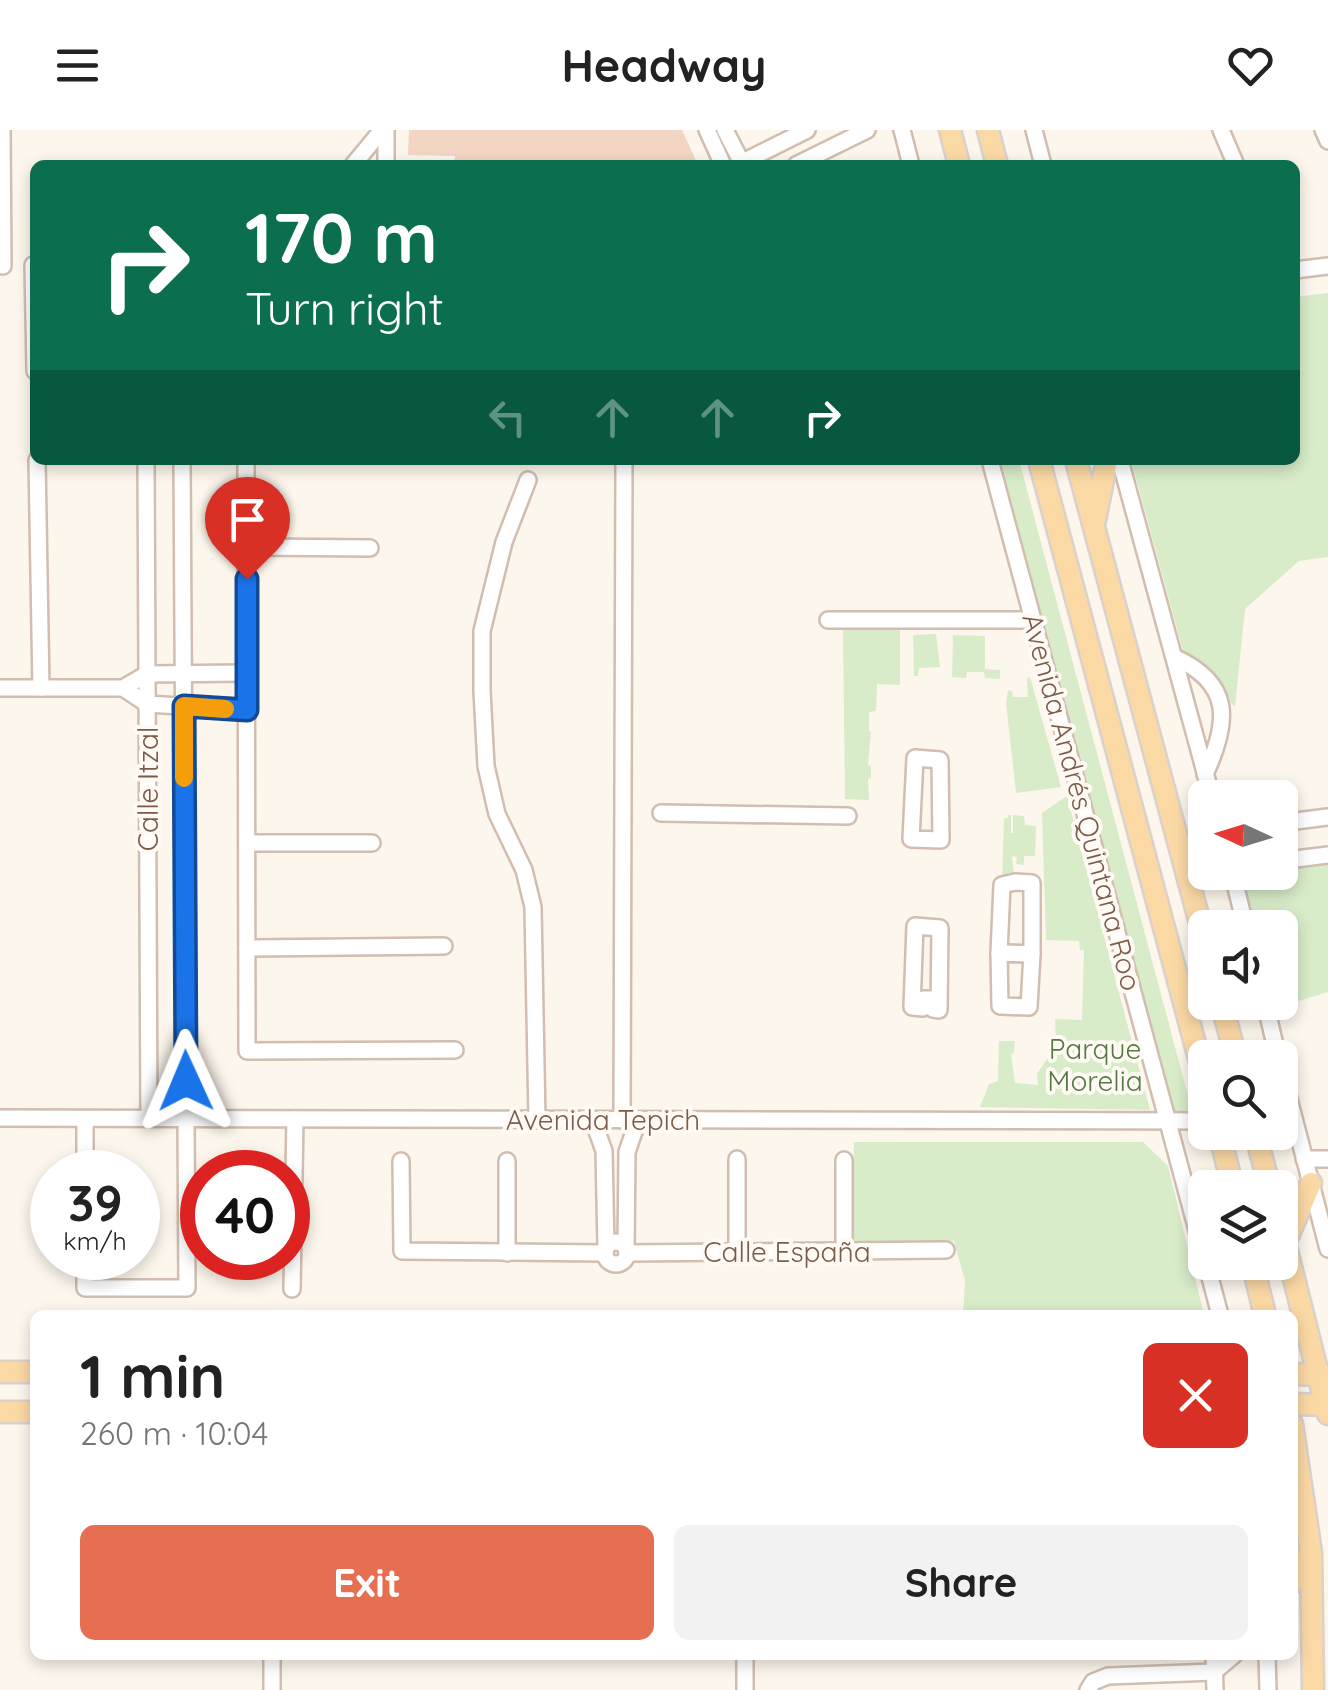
<!DOCTYPE html>
<meta charset="utf-8">
<style>
:root{--surface:#fff;--page:#f2f2f2;--text:#222;--muted:#767676;--accent:#e76f51}
body{margin:0;font-family:Quicksand,sans-serif;background:var(--page);color:var(--text);height:100vh;display:flex;flex-direction:column;font-size:38px;white-space:nowrap}
*{box-sizing:border-box;margin:0}
p{font-size:32px;color:var(--muted)}
.icon{flex:none;width:55px;height:55px;fill:none;stroke:currentColor;stroke-width:2;stroke-linecap:round;stroke-linejoin:round}
.map{position:relative;flex:1;overflow:hidden}
.side{position:absolute;left:30px;top:1180px;width:1268px;height:350px;display:flex;flex-direction:column;background:var(--surface);border-radius:15px;box-shadow:0 5px 15px #0003}
.side>*{flex:none}
.hud{position:absolute;left:30px;top:30px;width:1270px;height:305px;border-radius:15px;box-shadow:0 5px 15px #0003;background:#0b6e4f;color:#fff;overflow:hidden}
.needle{width:65px;rotate:274deg}
.controls{position:absolute;left:1188px;top:650px;display:grid;gap:20px}
.controls a{display:grid;place-items:center;width:110px;height:110px;border-radius:15px;background:var(--surface);box-shadow:0 5px 15px #0003;font-size:50px}
.speed{position:absolute;left:30px;top:1020px;display:flex;gap:20px;font-size:50px;font-weight:700;text-align:center}
.speed>*{display:grid;place-content:center;width:130px;height:130px;border-radius:50%;background:var(--surface);box-shadow:0 5px 15px #0003;line-height:1}
.speed small{font-size:25px;font-weight:400}
.speed .limit{border:15px solid #d22;background:#fff;color:#111}
.pin{position:absolute;display:grid;place-items:center;width:85px;height:85px;color:#fff;margin:-102px -42px;border-radius:50% 50% 50% 0;rotate:-45deg;box-shadow:0 0 10px #0007}
.pin .icon{rotate:45deg}
.me{position:absolute;width:110px;margin:-55px;rotate:359deg;stroke-linejoin:round;filter:drop-shadow(0 0 8px #0008)}
.turn{display:flex;align-items:center;gap:35px;height:210px;padding:0 50px;font-size:45px}
.turn .icon{width:130px;height:130px;stroke-width:2.5}
.turn b{display:block;font-size:70px;line-height:85px}
.lanes{display:flex;align-items:center;height:95px;padding:0 50px;background:#0003;justify-content:center;gap:50px;direction:ltr}
.lanes .off{opacity:.35}
.round{display:grid;place-items:center;flex:none;width:105px;height:105px;border-radius:15px;background:var(--page)}
.head{display:flex;align-items:center;justify-content:space-between;height:170px;padding:0 50px}
h1{font-size:60px;font-weight:700;line-height:75px}
.button{display:flex;gap:20px;margin-top:auto;padding:20px 50px}
.button a{flex:1;height:115px;border-radius:15px;background:var(--accent);color:#fff;font-size:40px;font-weight:700;line-height:115px;text-align:center}
.button a+a{background:var(--page);color:var(--text)}
header{display:flex;justify-content:space-between;align-items:center;height:130px;padding:0 50px;background:var(--surface);font-size:45px;font-weight:700}
.map>svg:first-child{display:block}
</style>
<header><svg class="icon" aria-label="menu" viewBox="0 0 24 24"><path d="M4 6h16M4 12h16M4 18h16"/></svg>Headway<svg class="icon" aria-label="heart" viewBox="0 0 24 24"><path d="M12 20l-8-8c-3-5 5-10 8-4 3-6 11-1 8 4z"/></svg></header>
<div class="map">
<svg width="1328" height="1560" viewBox="0 0 1328 1560">
<rect width="100%" height="100%" fill="#fdf6ec"/>
<g fill="#d8ecc9">
<polygon points="1328,163 1328,427 1299,431 1245,479 1235,577 1186,532 1131,330 1295,330 1295,167"/>
<polygon points="997,330 1019,330 1192,981 1171,982"/>
<polygon points="843,500 900,500 900,555 877,554 876,581 869,582 869,601 871,602 868,635 871,636 871,648 868,649 869,670 845,669"/>
<polygon points="936,504 940,537 919,538 918,546 914,546 913,505"/>
<polygon points="953,505 985,506 985,539 1000,540 1000,549 985,548 984,542 967,542 966,548 952,547"/>
<polygon points="1030,547 1061,657 1016,663 1006,573 1008,560 1012,561 1013,567 1028,567 1027,548"/>
<polygon points="1067,666 1150,980 980,977 989,954 998,951 999,911 1015,911 1014,923 1011,924 1015,953 1038,955 1037,944 1049,926 1048,916 1056,912 1055,889 1082,890 1084,820 1080,820 1079,811 1046,810 1042,683"/>
<polygon points="1008,685 1011,685 1011,703 1016,702 1013,702 1013,685 1024,686 1025,695 1036,696 1035,726 1024,726 1024,735 1016,734 1017,727 1012,726 1014,745 1002,755 1004,688 1008,688"/>
<polygon points="1328,734 1328,862 1269,880 1267,873 1280,872 1280,798 1249,797 1236,747"/>
<polygon points="854,1012 1143,1012 1168,1036 1204,1185 963,1185 965,1151 954,1111 853,1112"/>
</g>
<polygon fill="#f3d5c3" points="409,0 682,0 698,35 454,35 455,26 408,25"/>
<g fill="none" stroke-linecap="round" stroke-linejoin="round">
<g stroke="#d1beb0" stroke-width="20">
<g id="minor">
<polyline points="2,0 3,136"/>
<polyline points="386,0 386,35"/>
<polyline points="707,0 723,35"/>
<polyline points="725,0 743,35"/>
<polyline points="902,0 911,35"/>
<polyline points="1034,0 1043,35"/>
<polyline points="1221,0 1236,35"/>
<polyline points="1323,0 1328,11"/>
<polyline points="353,35 382,0"/>
<polyline points="737,35 807,0"/>
<polyline points="796,35 867,0"/>
<polyline points="33,135 35,241"/>
<polyline points="1295,140 1328,136"/>
<polyline points="37,330 41,558"/>
<polyline points="146,330 149,989"/>
<polyline points="246,330 247,921 455,920"/>
<polyline points="990,330 1205,1130"/>
<polyline points="1120,330 1212,668"/>
<polyline points="528,350 504,412 482,501 482,561 486,636 497,684 524,740 533,777 537,990"/>
<polyline points="247,417 370,418"/>
<polyline points="828,490 1033,490"/>
<path d="M 1174,527 C 1232,553 1230,591 1205,644"/>
<polyline points="0,558 123,558 147,544 247,543"/>
<polyline points="123,558 147,574 247,580"/>
<polygon points="915,628 940,630 941,710 911,709"/>
<polyline points="661,683 848,686"/>
<polyline points="1280,693 1328,687"/>
<polyline points="247,713 372,713"/>
<polyline points="1280,731 1328,725"/>
<polyline points="1232,742 1246,798"/>
<polygon points="1015,752 1032,753 1032,824 999,823 1002,755"/>
<polygon points="915,796 940,798 939,880 933,879 933,869 923,869 923,878 912,877"/>
<polyline points="247,818 444,816"/>
<polygon points="999,823 1032,824 1029,877 1000,876"/>
<polyline points="1265,872 1278,928"/>
<polyline points="1280,934 1328,1119"/>
<polyline points="0,988 1205,991"/>
<polyline points="85,989 85,1042"/>
<polyline points="593,990 604,1021 606,1118"/>
<polyline points="622,990 624,330"/>
<polyline points="737,1029 737,1122"/>
<polyline points="1304,1029 1328,1029"/>
<polyline points="844,1030 844,1121"/>
<polyline points="401,1031 402,1121 605,1123"/>
<circle cx="616" cy="1123" r="11"/>
<polyline points="626,1118 627,1022 638,990"/>
<polyline points="507,1123 507,1031"/>
<polyline points="627,1123 946,1120"/>
<polyline points="85,1128 85,1158 187,1158 182,330"/>
<polyline points="1206,1132 1220,1185"/>
<polyline points="292,1159 295,989"/>
<polyline points="745,1525 745,1560"/>
<polyline points="1214,1525 1215,1560"/>
<polyline points="1267,1525 1268,1560"/>
<polyline points="272,1560 272,1525"/>
<polyline points="1088,1560 1093,1552 1108,1546 1214,1542 1234,1525"/>
</g>
</g>
<g stroke="#dad1cd" stroke-width="25">
<g id="major">
<polyline points="950,0 959,35"/>
<polyline points="988,0 997,35"/>
<polyline points="1039,330 1205,951"/>
<polyline points="1076,330 1205,812"/>
<polyline points="1095,390 1107,330"/>
<polyline points="1221,872 1236,928"/>
<polyline points="1219,1002 1233,1058"/>
<polyline points="1255,1002 1270,1058"/>
<polyline points="1280,1093 1328,1284"/>
<polyline points="1285,1113 1311,1053"/>
<polyline points="1252,1132 1265,1185"/>
<polyline points="0,1242 35,1242"/>
<polyline points="1292,1244 1328,1245"/>
<polyline points="1292,1274 1328,1275"/>
<polyline points="0,1282 35,1282"/>
<polyline points="1292,1294 1311,1423 1313,1560"/>
<polyline points="1292,1453 1310,1424"/>
</g>
</g>
<use href="#minor" stroke="#fff" stroke-width="15"/>
<use href="#major" stroke="#fbd9a5" stroke-width="20"/>
</g>
<g fill="none" stroke-linecap="round" stroke-linejoin="round">
<g stroke="#114b97" stroke-width="25">
<polyline id="route" points="186,951 184,576 247,580 247,449"/>
</g>
<use href="#route" stroke="#1a73e8" stroke-width="18"/>
<polyline stroke="#f59e0b" stroke-width="18" points="184,648 184,576 225,579"/>
</g>
<g text-anchor="middle" stroke-width="8" stroke-linejoin="round" paint-order="stroke">
<g font-size="28" fill="#7a5c4d" stroke="#fffaf3">
<text transform="translate(148 659) rotate(-90)" y="10">Calle Itzal</text>
<text transform="translate(1082 672) rotate(75)" y="10">Avenida Andrés Quintana Roo</text>
<text x="603" y="1000">Avenida Tepich</text>
<text x="787" y="1132">Calle España</text>
</g>
<g font-size="28" fill="#537a41" stroke="#fffaf3">
<text x="1095" y="929">Parque<tspan x="1095" dy="32">Morelia</tspan></text>
</g>
</g>
</svg>
<div class="controls">
<a><svg class="needle" viewBox="-14 -14 28 28"><path d="M0-13l5 13h-10z" fill="#e53935"/><path d="M0 13l5-13h-10z" fill="#767676"/></svg></a>
<a><svg class="icon" aria-label="sound" viewBox="0 0 24 24"><path d="M4 9h4l5-4v14l-5-4H4zM17 9q2 3 0 6"/></svg></a>
<a><svg class="icon" aria-label="search" viewBox="0 0 24 24"><circle cx="10" cy="10" r="6"/><path d="M15 15l6 6"/></svg></a>
<a><svg class="icon" aria-label="layers" viewBox="0 0 24 24"><path d="M12 4l9 5-9 5-9-5zM3 14l9 5 9-5"/></svg></a>
</div>
<div class="speed"><div>39<small>km/h</small></div><div class="limit">40</div></div>
<div class="pin" style="left:247px;top:449px;background:#d93025"><svg class="icon" aria-label="arrive" viewBox="0 0 24 24"><path d="M6 21V4h12l-3 4 3 4H6"/></svg></div>
<svg class="me" style="left:186px;top:951px" viewBox="-20 -20 40 40"><path d="M0-17L14 15 0 8-14 15z" fill="#1a73e8" stroke="#fff" stroke-width="4"/></svg>
<div class="hud">
<div class="turn"><svg class="icon" aria-label="right" viewBox="0 0 24 24"><path d="M7 20v-9h11M14 6l5 5-5 5"/></svg><div><b>170 m</b>Turn right</div></div>
<div class="lanes"><svg class="icon off" aria-label="left" viewBox="0 0 24 24"><path d="M17 20v-9H6M10 6l-5 5 5 5"/></svg><svg class="icon off" aria-label="ahead" viewBox="0 0 24 24"><path d="M12 20V5M6 11l6-6 6 6"/></svg><svg class="icon off" aria-label="ahead" viewBox="0 0 24 24"><path d="M12 20V5M6 11l6-6 6 6"/></svg><svg class="icon" aria-label="right" viewBox="0 0 24 24"><path d="M7 20v-9h11M14 6l5 5-5 5"/></svg></div>
</div>
<section class="side">
<div class="head"><div><h1>1 min</h1><p>260 m · 10:04</p></div><a class="round" style="background:#d93025;color:#fff"><svg class="icon" aria-label="close" viewBox="0 0 24 24"><path d="M6 6l12 12M18 6L6 18"/></svg></a></div>
<div class="button"><a>Exit</a><a>Share</a></div>
</section>
</div>
